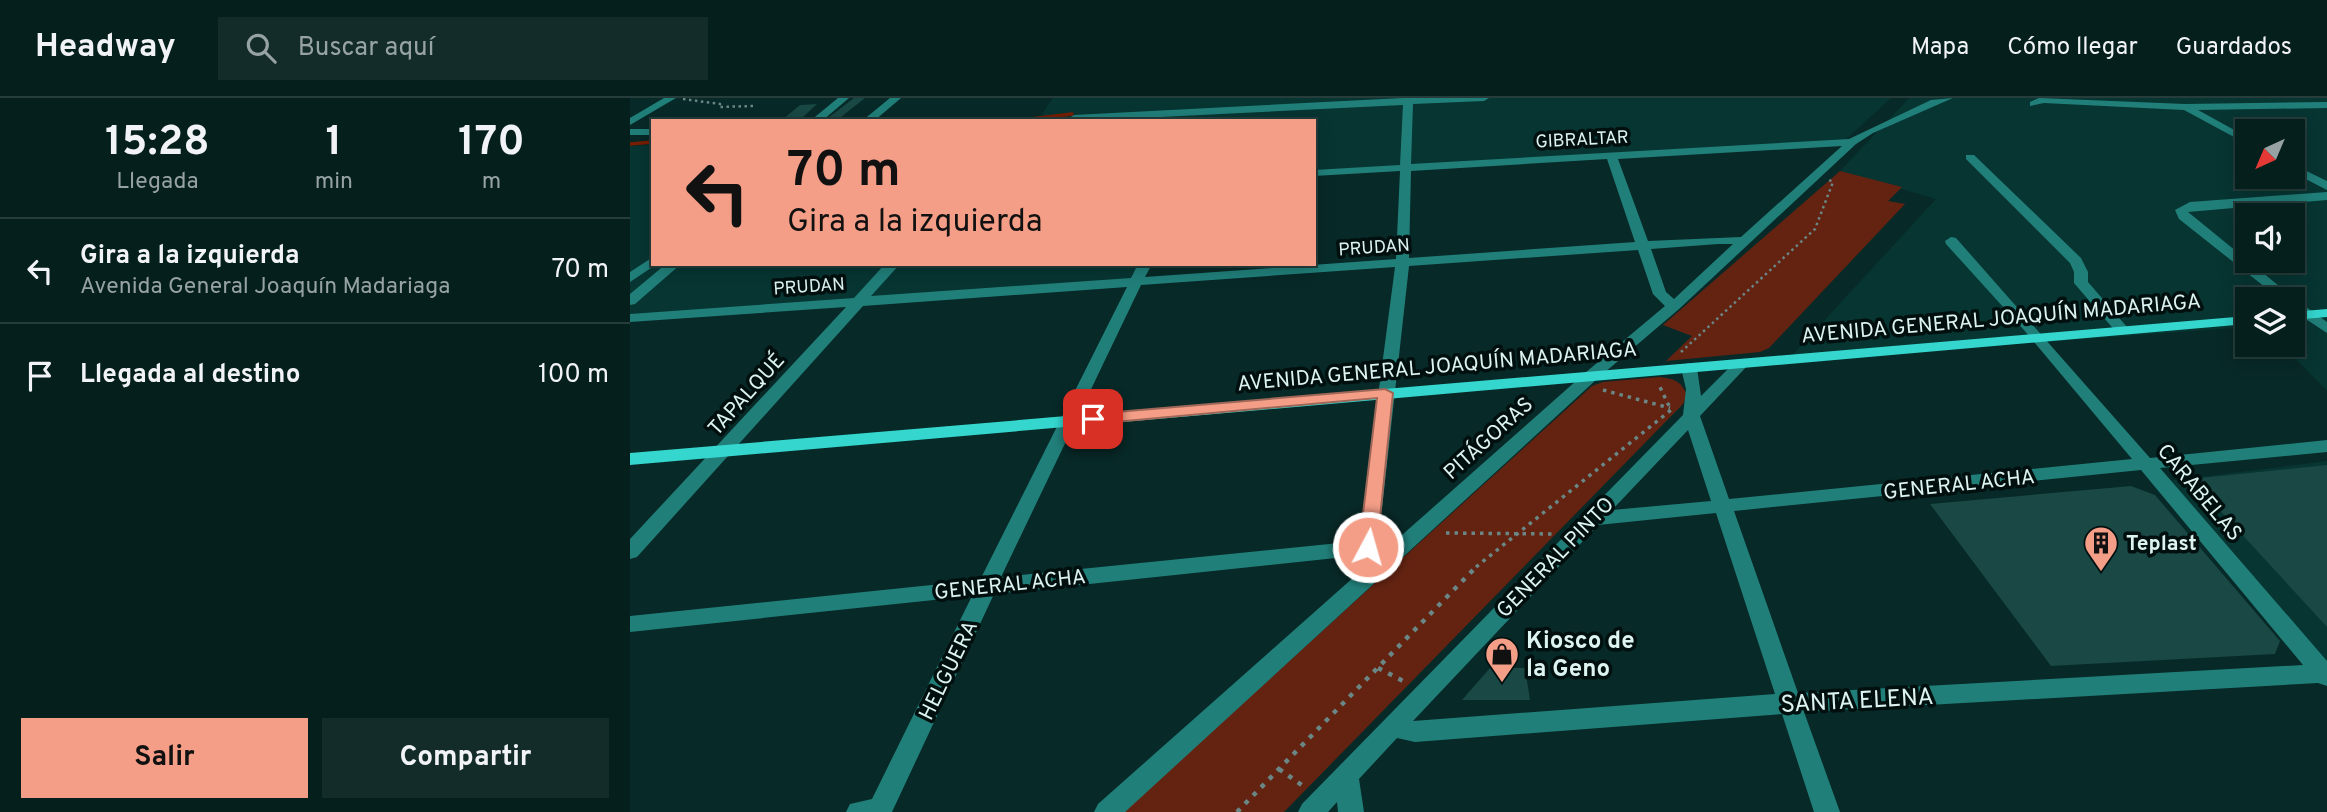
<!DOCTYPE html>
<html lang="es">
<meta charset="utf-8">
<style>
:root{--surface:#051f1d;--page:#132c2a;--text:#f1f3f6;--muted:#97a2a4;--line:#263d3b;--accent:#f49e87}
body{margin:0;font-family:Overpass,sans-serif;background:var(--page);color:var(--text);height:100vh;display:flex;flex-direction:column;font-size:26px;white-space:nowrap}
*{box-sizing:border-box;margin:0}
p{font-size:23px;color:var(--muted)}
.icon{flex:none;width:38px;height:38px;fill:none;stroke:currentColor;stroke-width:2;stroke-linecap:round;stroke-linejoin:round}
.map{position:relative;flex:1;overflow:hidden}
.details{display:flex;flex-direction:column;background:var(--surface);width:630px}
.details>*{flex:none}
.guide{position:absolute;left:21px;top:21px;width:665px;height:147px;border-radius:0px;box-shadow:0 4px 18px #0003,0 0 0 2px var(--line);background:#f49e87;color:#111;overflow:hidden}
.needle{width:46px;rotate:224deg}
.tools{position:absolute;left:1605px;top:21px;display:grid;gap:14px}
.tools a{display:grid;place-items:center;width:70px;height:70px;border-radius:0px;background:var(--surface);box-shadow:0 4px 18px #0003,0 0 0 2px var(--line);font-size:35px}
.pin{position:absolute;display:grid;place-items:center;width:60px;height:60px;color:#fff;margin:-30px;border-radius:14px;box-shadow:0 4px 10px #0006}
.me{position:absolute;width:77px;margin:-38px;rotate:6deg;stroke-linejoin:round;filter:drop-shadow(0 0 5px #0008)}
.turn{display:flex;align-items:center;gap:24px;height:147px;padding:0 21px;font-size:32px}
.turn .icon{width:91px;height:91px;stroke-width:2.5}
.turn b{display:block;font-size:49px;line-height:60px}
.eta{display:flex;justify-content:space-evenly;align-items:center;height:119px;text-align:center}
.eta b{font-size:42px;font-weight:700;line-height:49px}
.cta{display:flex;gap:14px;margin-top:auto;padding:14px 21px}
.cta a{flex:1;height:80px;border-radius:0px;background:var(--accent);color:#111;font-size:28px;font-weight:700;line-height:80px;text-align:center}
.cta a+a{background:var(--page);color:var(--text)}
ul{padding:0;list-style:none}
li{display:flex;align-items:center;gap:21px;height:105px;padding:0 21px;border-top:2px solid var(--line)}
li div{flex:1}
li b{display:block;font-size:26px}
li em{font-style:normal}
header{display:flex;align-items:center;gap:42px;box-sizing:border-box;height:98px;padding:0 35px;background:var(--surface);border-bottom:2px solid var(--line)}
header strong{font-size:33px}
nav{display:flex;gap:38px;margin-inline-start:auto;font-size:24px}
.search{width:490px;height:63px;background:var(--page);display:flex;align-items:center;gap:18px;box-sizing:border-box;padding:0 24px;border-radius:0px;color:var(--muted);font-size:26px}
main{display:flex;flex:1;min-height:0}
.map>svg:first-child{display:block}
</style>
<header>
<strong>Headway</strong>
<div class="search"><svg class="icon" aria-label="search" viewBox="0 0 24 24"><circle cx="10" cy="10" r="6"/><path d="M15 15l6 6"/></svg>Buscar aquí</div>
<nav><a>Mapa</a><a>Cómo llegar</a><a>Guardados</a></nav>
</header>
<main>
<section class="details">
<div class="eta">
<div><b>15:28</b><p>Llegada</p></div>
<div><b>1</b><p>min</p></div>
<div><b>170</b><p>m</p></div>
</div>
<ul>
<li><svg class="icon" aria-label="left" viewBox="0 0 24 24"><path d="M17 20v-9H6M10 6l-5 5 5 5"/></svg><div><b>Gira a la izquierda</b><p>Avenida General Joaquín Madariaga</p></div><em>70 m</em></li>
<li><svg class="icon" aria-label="arrive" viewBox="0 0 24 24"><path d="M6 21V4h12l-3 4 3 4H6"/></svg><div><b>Llegada al destino</b></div><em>100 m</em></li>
</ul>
<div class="cta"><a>Salir</a><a>Compartir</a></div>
</section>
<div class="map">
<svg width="1697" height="714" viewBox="0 0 1697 714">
<rect width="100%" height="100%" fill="#072927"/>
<g fill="#073532" fill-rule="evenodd">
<polygon points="423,0 1261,0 1211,46 684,76 684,23 407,23"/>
<path d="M 1279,0 L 1697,0 L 1697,293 L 1652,247 L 1662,247 L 1662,201 L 1617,201 L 1617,229 L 1157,263 L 1306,101 L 1210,73 ZM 1617,33 L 1662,33 L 1662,79 L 1617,79 ZM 1617,117 L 1662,117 L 1662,163 L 1617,163 Z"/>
<polygon points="23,47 23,166 511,166 505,183 0,218 0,48"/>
<polygon points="1697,363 1697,580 1521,385"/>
</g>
<g fill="#642311">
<polygon points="1210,73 1272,89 1258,103 1275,106 1139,250 1130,254 1036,263 1062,238 1033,227"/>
<path d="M 1029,279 C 1043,281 1051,282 1057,297 L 1053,306 L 654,714 L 493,714 L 962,288 L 973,284 Z"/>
</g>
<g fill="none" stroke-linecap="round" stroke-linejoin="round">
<g stroke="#771e03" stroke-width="3.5">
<polyline points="385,23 442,16"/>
<polyline points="0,46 23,44"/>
</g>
</g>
<g fill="#194845">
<polygon points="224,0 235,0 206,23 194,23"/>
<polygon points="187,6 170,22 152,22 170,7"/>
<polygon points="1697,367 1697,529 1561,381"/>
<polygon points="1501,388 1525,397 1650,543 1645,556 1421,568 1300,406"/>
<polygon points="860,570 895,570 900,602 832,602"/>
</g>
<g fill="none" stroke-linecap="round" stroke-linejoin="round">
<g stroke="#6a8785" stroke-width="2.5" stroke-dasharray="2.5 3.5" stroke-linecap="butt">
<polyline points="53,1 90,6 89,9 124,8"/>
<polyline points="1051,254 1185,131 1203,84 1199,82"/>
</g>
<g stroke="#6a8785" stroke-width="3.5" stroke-dasharray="3.5 5" stroke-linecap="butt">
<polyline points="973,292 1040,310"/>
<polyline points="816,435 923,436"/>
<polyline points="846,469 1041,312 1029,287"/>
</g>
<g stroke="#6a8785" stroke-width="4.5" stroke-dasharray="4.5 7" stroke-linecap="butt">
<polyline points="748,570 777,585"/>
<polyline points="649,671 676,690"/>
<polyline points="607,714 848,467"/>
</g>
<g fill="#217f7a" fill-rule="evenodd">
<polygon points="34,0 46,0 0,27 0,20"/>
<polygon points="208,0 219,0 192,23 180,23"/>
<polygon points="260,0 271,0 244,23 232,23"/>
<path d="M 773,0 L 859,0 L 854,3 L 783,6 L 781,66 L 1219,41 L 1301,2 L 1323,0 L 1243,35 L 1226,46 L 1049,211 L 967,281 L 495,714 L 464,714 L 468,706 L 742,463 L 734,457 L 364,496 L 262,714 L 216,714 L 220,706 L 242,701 L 342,498 L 0,534 L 0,518 L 350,482 L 497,189 L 233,208 L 7,459 L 0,461 L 0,441 L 216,209 L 0,224 L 0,216 L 224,200 L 255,166 L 270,166 L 241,198 L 501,180 L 508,166 L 522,166 L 515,179 L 766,161 L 770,73 L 684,78 L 684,72 L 770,67 L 773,7 L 450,23 L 439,20 L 444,17 ZM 1212,48 L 1111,139 L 1018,143 L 988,61 ZM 977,61 L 1005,144 L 779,160 L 781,73 ZM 1088,146 L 1103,146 L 1044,201 L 1036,194 L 1021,151 ZM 1008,152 L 1023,196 L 1035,208 L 955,275 L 755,452 L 748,446 L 779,168 ZM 765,169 L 729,443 L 371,479 L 511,187 Z"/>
<polygon points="1409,0 1555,6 1697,4 1697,10 1568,12 1617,39 1617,46 1554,12 1414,5 1400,8 1400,4"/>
<rect x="0" y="31" width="23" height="6"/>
<polygon points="1336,57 1344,57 1451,160 1458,174 1458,184 1497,229 1499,232 1497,235 1487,235 1444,185 1444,174 1440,165 1336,61"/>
<polygon points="1662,66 1697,83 1697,92 1662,74"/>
<polygon points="1697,94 1697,102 1558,114 1665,201 1697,224 1697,235 1662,212 1662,201 1650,201 1549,121 1545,112 1560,104"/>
<path d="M 1321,139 L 1326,140 L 1520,360 L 1697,342 L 1697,354 L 1530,370 L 1697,563 L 1697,588 L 1688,585 L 1174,614 L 1210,714 L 1184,714 L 1152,616 L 785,644 L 767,640 L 729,681 L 734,714 L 708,714 L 707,704 L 698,714 L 668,714 L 672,706 L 1053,317 L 1056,291 L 1051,270 L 1053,267 L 1059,265 L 1067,270 L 1071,298 L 1106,263 L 1111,261 L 1119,266 L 1070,318 L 1099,401 L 1502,361 L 1394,232 L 1316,146 L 1315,143 ZM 1058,332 L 1081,403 L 982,412 ZM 1511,372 L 1673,567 L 1168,595 L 1104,413 ZM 1086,415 L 1145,596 L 783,623 L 968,427 Z"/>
<polygon points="23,159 23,166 27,166 0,184 0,174"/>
<polygon points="36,166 51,166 5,206 0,207 0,196"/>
</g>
<g fill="#34d6ce" fill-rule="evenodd">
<polygon points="1697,211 1697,219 1662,222 1662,214"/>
<polygon points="1617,218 1617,226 0,367 0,355"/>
</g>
</g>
<polygon fill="#f49e87" stroke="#9f6758" stroke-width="2" points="755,291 763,295 747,449 744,454 732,454 729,449 747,300 463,326 455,321 463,316"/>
<defs>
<g id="building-pin" transform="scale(1.75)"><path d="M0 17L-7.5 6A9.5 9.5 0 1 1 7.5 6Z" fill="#f49e87" stroke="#01100f"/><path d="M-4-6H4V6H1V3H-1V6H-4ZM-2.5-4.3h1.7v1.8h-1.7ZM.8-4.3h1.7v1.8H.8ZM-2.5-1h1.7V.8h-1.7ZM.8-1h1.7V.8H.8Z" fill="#111"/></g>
<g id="shop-pin" transform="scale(1.75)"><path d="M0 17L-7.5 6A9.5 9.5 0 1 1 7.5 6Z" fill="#f49e87" stroke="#01100f"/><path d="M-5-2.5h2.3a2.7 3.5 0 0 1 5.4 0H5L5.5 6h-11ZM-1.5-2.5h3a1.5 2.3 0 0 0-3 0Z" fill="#111"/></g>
</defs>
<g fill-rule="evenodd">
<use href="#building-pin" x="1471" y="445"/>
<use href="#shop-pin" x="872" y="556"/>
</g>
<g text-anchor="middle" stroke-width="7" stroke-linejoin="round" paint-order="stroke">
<g font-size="18" fill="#dcf3f1" stroke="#01100f">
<text transform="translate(952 41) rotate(-3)" y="6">GIBRALTAR</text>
<text transform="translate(744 149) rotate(-4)" y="6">PRUDAN</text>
<text transform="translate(179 188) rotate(-4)" y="6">PRUDAN</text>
</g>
<g font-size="21" fill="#dcf3f1" stroke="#01100f">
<text transform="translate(1371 220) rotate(-5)" y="7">AVENIDA GENERAL JOAQUÍN MADARIAGA</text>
<text transform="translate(807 268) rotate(-5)" y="7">AVENIDA GENERAL JOAQUÍN MADARIAGA</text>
<text transform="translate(116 296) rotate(-48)" y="7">TAPALQUÉ</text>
<text transform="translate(858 340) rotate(-42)" y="7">PITÁGORAS</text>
<text transform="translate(1329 386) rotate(-6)" y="7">GENERAL ACHA</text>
<text transform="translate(1570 394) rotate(50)" y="7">CARABELAS</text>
<text transform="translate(925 459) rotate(-46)" y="7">GENERAL PINTO</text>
<text transform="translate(380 486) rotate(-6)" y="7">GENERAL ACHA</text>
<text transform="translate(318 572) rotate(-64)" y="7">HELGUERA</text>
</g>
<g font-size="21" font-weight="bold" fill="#dcf3f1" stroke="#01100f" text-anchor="start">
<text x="1496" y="452">Teplast</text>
</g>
<g font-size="24" font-weight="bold" fill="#dcf3f1" stroke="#01100f" text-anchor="start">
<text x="896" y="550">Kiosco de<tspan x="896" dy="28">la Geno</tspan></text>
</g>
<g font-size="24" fill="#dcf3f1" stroke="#01100f">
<text transform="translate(1227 602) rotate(-3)" y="8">SANTA ELENA</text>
</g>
</g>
</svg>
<div class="tools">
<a><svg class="needle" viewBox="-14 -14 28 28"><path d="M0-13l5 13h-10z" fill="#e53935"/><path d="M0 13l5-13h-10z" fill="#97a2a4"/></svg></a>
<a><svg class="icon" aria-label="sound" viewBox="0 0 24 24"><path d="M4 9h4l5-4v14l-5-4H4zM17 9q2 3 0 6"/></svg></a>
<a><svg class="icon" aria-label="layers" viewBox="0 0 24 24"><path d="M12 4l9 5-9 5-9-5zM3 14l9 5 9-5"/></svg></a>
</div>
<div class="pin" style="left:463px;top:321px;background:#d93025"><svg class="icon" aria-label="arrive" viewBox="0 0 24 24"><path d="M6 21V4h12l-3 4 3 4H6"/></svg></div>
<svg class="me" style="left:738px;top:449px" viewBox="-20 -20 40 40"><circle r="17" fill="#f49e87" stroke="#fff" stroke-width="3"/><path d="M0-11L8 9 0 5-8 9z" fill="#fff"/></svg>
<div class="guide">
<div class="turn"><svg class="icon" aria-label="left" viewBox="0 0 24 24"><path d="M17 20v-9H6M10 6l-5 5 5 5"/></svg><div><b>70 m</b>Gira a la izquierda</div></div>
</div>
</div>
</main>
